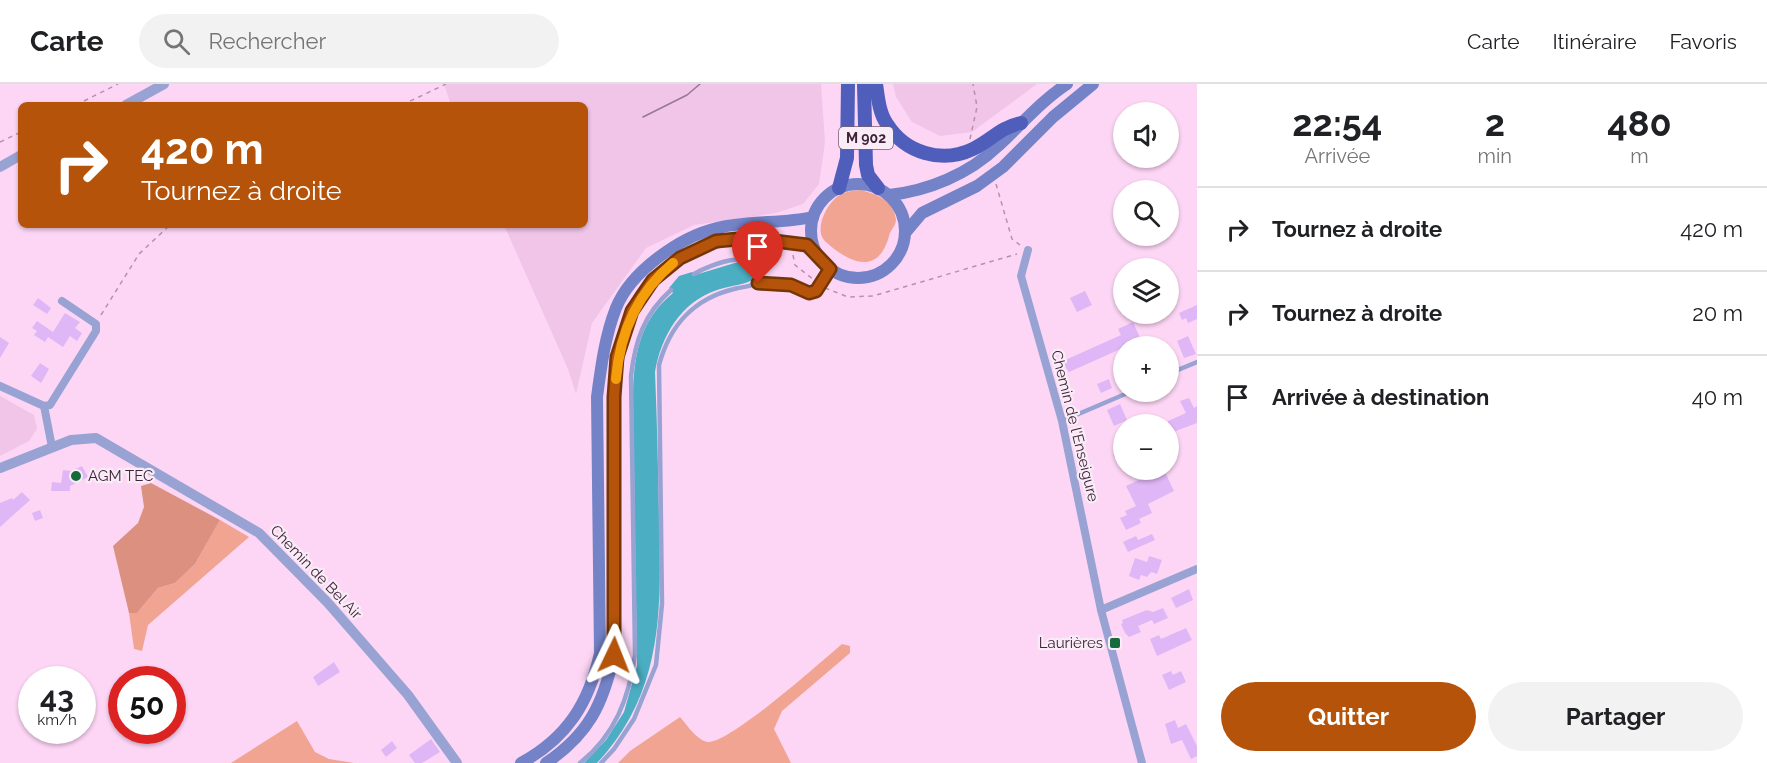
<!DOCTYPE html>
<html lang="fr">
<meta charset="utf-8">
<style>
:root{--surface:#fff;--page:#f2f2f2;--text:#202124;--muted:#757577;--line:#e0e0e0;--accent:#b45309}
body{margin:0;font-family:Raleway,sans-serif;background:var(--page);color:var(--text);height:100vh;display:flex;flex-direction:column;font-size:22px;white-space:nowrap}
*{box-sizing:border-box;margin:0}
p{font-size:20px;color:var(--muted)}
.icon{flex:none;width:33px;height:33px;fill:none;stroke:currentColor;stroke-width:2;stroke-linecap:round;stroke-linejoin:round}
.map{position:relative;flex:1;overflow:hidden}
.side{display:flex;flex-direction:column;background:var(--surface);width:570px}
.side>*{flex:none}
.guide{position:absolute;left:18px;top:18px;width:570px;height:126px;border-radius:9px;box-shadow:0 2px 4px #0004;background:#b45309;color:#fff;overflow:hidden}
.fabs{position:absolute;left:1113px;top:18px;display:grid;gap:12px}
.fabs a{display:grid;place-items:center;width:66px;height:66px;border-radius:50%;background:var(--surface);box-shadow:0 2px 4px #0004;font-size:30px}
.speed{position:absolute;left:18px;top:582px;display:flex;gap:12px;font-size:30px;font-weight:700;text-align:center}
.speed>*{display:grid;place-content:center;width:78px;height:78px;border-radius:50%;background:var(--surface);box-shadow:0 2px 4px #0004;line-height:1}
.speed small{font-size:15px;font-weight:400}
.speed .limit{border:9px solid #d22;background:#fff;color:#111}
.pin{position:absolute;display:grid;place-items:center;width:51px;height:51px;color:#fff;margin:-62px -26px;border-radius:50% 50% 50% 0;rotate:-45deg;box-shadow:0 0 6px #0007}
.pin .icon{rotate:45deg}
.me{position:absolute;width:66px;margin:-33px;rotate:2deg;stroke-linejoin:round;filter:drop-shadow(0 0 4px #0008)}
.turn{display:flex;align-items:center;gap:21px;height:126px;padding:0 24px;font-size:27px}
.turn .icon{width:78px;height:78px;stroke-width:2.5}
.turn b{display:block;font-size:42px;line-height:51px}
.eta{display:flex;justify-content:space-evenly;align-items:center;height:102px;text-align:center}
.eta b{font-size:36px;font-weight:700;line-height:42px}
.button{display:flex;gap:12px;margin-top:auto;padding:12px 24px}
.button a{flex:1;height:69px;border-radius:36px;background:var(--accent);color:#fff;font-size:24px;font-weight:700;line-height:69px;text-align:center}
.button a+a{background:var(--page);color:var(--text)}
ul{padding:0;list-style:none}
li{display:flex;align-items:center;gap:18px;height:84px;padding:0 24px;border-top:2px solid var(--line)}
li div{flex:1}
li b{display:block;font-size:22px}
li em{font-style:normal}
header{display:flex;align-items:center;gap:36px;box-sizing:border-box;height:84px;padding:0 30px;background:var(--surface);border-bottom:2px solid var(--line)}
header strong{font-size:28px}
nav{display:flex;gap:33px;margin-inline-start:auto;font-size:21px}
.search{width:420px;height:54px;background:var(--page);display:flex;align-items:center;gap:15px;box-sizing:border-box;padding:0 21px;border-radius:33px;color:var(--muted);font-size:22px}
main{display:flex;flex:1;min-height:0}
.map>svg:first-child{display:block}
</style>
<header>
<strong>Carte</strong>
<div class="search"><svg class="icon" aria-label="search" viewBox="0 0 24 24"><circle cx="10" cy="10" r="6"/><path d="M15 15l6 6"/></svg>Rechercher</div>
<nav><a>Carte</a><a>Itinéraire</a><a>Favoris</a></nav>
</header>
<main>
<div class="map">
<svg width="1197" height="679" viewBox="0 0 1197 679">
<rect width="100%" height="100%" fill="#fdd6f5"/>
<g fill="#f0c5e7">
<polygon points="444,0 821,0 825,58 819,100 803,120 776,129 694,141 646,164 592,239 576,310 568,285 504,141 585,141 585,21 451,21"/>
<polygon points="893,0 1037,0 972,48 940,52 912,38 896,13"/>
<polygon points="0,312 34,331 37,345 29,357 0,372"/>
</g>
<g fill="#f1a492">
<path d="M 859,106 C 875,109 894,116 896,136 C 896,141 890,147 889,152 C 878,193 848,178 826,158 C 813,147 826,121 837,113 C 843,108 851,107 859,106 Z"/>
<polygon points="220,436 249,453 148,541 142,567 134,565 129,529 137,529 158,504 175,499 195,480"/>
<path d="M 842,560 L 850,562 L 850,569 L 782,627 L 774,645 L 791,679 L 618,679 L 630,667 L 680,633 C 687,641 696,655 707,658 C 727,662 822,577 842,560 Z"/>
<polygon points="297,637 315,668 329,675 354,679 231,679"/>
</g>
<polygon fill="#dc907f" points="151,399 220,436 195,480 175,499 158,504 137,529 129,529 113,462 138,439 144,423 141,402"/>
<path fill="#4baec3" d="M 738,178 L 749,179 L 755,187 L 756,193 C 746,202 730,201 717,206 C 681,218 661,252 655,288 C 657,335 658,382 659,430 C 661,523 665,606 597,679 L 584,679 L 606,656 L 624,628 L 637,582 L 633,318 C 633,276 638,237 673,209 L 669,204 L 679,192 L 692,188 L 695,191 Z"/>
<g fill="#e0b7f6">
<polygon points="1085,207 1092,221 1077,228 1070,214"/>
<polygon points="38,214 51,224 47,230 33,221"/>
<polygon points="1197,221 1197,235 1188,239 1186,234 1182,236 1179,229"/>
<polygon points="65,229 80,238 75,244 82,249 77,257 70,252 63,263 48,253 45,258 34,251 37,247 32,244 37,237 53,248"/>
<polygon points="1133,238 1141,256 1069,288 1066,284 1063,277 1121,251 1118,245"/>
<polygon points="1188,252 1196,270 1184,274 1177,257"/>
<polygon points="0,253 9,259 0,274"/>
<polygon points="40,279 49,285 41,299 31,292"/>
<polygon points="1109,295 1112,304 1101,309 1097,300"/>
<polygon points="1140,308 1160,308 1139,317 1136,309"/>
<polygon points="1189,314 1194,324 1197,322 1197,339 1168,350 1168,337 1186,329 1180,317"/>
<polygon points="1120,320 1127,336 1114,342 1107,326"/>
<polygon points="1124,366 1124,376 1117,379 1113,370"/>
<polygon points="82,382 88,393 70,402 70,407 51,407 52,398 61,399 63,386 71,387"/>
<polygon points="1159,386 1164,386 1174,407 1148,420 1152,429 1139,435 1141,439 1126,446 1120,434 1127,431 1125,427 1136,422 1126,402"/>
<polygon points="22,408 30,416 0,443 0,419 12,414 13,416"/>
<polygon points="40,426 43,434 35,437 32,429"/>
<polygon points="1152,450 1155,456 1128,468 1123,458 1136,452 1138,456"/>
<polygon points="1149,472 1162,476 1157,490 1151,488 1147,493 1141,491 1139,496 1129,492 1135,474 1147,478"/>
<polygon points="1189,505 1193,516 1176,524 1171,514"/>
<polygon points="1163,524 1168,534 1154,540 1152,536 1138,542 1141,548 1129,553 1125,549 1121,540 1123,539 1122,536 1147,526 1153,528"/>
<polygon points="1186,544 1192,556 1157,572 1150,555 1159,551 1161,555"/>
<polygon points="334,578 340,588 318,602 313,593"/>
<polygon points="1171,587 1173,591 1181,587 1186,598 1169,606 1162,591"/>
<polygon points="1175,636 1178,644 1186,640 1197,662 1197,672 1191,675 1182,656 1171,660 1165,640"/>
<polygon points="431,655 440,668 422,679 415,679 409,671"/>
<polygon points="392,657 397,664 386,673 381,666"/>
</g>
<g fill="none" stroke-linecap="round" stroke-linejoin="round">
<g stroke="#b492ad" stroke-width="1.5" stroke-dasharray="4.5 4.5" stroke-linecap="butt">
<polyline points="76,21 118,0"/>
<polyline points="402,21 446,0"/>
<polyline points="970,55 977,23 973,0"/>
<polyline points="0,58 21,48"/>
<polyline points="996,100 1012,155 1020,161"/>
<polyline points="793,171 795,181 814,196"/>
<polyline points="825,204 848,213 873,212 1017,170"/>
<polyline points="101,231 139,170 170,141"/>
</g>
<g stroke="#98a3d3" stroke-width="4.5">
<polyline points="758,199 791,202 809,209 816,207 830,185"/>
<polyline points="1168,290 1197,278"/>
<polyline points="1062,337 1130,308"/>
<path d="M 580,679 C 615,651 629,614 635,571 L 631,292 C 635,257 644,230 671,206"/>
<path d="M 601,679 L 614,665 L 634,635 L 656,581 L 662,520 L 659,281 C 670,241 693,215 734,205 C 743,202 753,204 760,196 C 763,160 711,180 694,190"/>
</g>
<g stroke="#98a3d3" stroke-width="8">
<polyline points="1028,166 1021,192 1062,337 1101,526 1142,679"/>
<polyline points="0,302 44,322 52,363"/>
<polyline points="44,322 50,321 96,247 96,240 62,217"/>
<polyline points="1101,526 1197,485"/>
</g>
<g stroke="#98a3d3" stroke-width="10">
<polyline points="126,21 164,0"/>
<polyline points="0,83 21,71"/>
<polyline points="0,384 71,356 96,354 259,449 328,519 408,611 457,679"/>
</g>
<g stroke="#7483c8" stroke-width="12">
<circle cx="858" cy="147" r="47"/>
<path d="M 889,111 C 928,107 969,90 998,62 C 1021,41 1041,17 1067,0"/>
<polyline points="906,148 922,129 977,102 1003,83 1053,33 1093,0"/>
<path d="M 521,679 C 567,654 589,619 600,569 L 597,313 C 601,283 605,252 616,224 C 631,187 680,153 717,144 C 748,136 782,140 813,133"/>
<path d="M 546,679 C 589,650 603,620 614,571 L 614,313 C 617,284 619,254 632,227 C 655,178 707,151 760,155 C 781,157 800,156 817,170"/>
</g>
<g stroke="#505ebb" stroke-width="14">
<polyline points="864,0 866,81 868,91 878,104"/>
<path d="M 876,0 C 878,13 879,29 887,40 C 905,69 942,80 973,65 C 992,56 999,44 1021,39"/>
<polyline points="839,104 847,74 848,0"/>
</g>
<polyline stroke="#977891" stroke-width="1.5" points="643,33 687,11 700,0"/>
</g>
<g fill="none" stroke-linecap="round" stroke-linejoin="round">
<g stroke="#753606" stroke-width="15">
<polyline id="route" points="614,571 614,313 617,273 632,227 653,196 680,174 716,157 749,154 807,161 830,185 816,207 809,209 791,201 758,199"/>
</g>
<use href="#route" stroke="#b45309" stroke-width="10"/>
<path stroke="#f59e0b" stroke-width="10" d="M 616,295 C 620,248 637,209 673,179"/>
</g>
<g fill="#176a3c" stroke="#faecf7" stroke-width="2">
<circle cx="76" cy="392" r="6"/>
<rect x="1109" y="553" width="12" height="12" rx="3"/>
</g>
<g text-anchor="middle" stroke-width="4.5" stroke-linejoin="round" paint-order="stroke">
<rect fill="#faecf7" stroke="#766071" stroke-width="1.5" x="839" y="43" width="54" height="22" rx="4.5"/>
<g font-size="14" font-weight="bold" fill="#3d2438">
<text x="866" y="59">M 902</text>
</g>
<g font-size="15" fill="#3d2438" stroke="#faecf7">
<text transform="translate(1075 342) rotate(76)" y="5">Chemin de l'Enseigure</text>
<text transform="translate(316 488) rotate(46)" y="5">Chemin de Bel Air</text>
</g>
<g font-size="15" fill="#3d2438" stroke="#faecf7" text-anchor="start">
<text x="88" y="397">AGM TEC</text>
<text x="1103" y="564" text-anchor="end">Laurières</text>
</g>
</g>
</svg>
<div class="fabs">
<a><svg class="icon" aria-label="sound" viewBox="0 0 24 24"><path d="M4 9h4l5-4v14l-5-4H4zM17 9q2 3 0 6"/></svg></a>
<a><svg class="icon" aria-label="search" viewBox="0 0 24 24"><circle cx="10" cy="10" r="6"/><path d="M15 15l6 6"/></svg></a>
<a><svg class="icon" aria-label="layers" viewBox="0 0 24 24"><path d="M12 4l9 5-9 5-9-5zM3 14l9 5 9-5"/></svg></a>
<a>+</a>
<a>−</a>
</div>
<div class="speed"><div>43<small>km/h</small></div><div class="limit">50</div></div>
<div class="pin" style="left:758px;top:199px;background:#d93025"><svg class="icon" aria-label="arrive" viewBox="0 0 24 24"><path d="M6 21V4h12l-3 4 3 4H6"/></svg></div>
<svg class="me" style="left:614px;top:571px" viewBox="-20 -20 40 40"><path d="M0-17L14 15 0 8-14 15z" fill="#b45309" stroke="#fff" stroke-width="4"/></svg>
<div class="guide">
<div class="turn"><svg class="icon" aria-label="right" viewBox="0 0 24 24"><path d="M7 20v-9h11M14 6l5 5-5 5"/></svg><div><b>420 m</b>Tournez à droite</div></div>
</div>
</div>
<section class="side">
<div class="eta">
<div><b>22:54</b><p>Arrivée</p></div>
<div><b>2</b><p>min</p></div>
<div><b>480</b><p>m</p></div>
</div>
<ul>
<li><svg class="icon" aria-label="right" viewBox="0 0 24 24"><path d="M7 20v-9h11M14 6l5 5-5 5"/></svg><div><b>Tournez à droite</b></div><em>420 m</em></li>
<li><svg class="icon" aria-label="right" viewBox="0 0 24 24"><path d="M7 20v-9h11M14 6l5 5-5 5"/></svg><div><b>Tournez à droite</b></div><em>20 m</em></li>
<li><svg class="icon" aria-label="arrive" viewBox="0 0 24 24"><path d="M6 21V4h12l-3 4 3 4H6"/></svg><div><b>Arrivée à destination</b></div><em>40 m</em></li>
</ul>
<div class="button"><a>Quitter</a><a>Partager</a></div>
</section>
</main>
